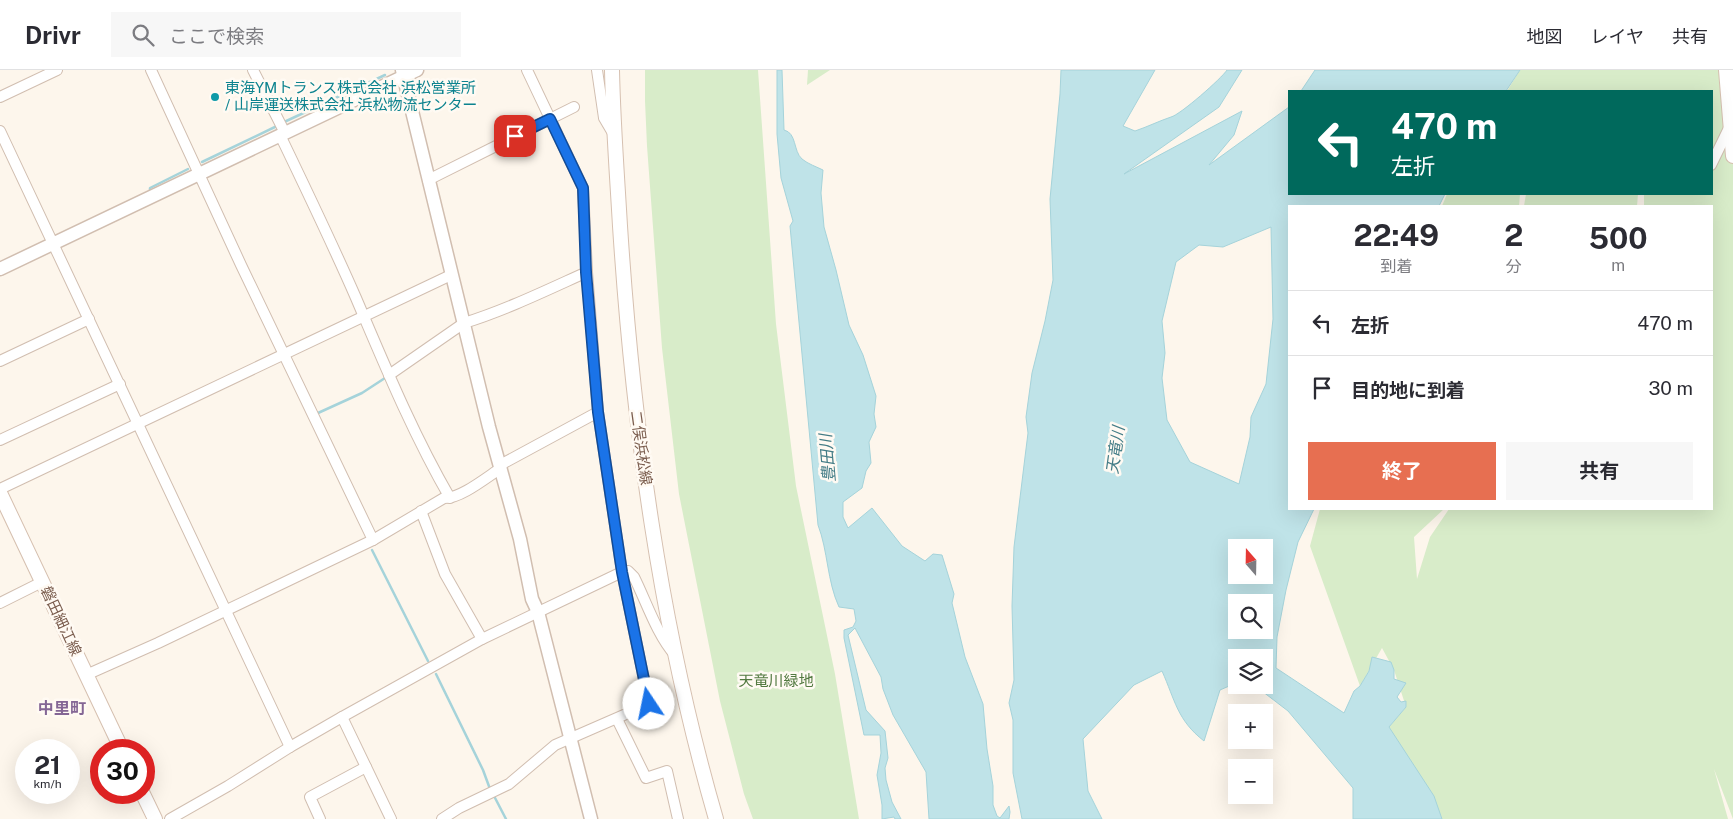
<!DOCTYPE html>
<html lang="ja">
<meta charset="utf-8">
<style>
:root{--surface:#fff;--page:#f7f7f7;--text:#2b2b33;--muted:#7c7c81;--line:#e1e1e2;--accent:#e76f51}
body{margin:0;font-family:"Public Sans","Noto Sans JP",sans-serif;background:var(--page);color:var(--text);height:100vh;display:flex;flex-direction:column;font-size:19px;white-space:nowrap}
*{box-sizing:border-box;margin:0}
p{font-size:16px;color:var(--muted)}
.icon{flex:none;width:28px;height:28px;fill:none;stroke:currentColor;stroke-width:2;stroke-linecap:round;stroke-linejoin:round}
.map{position:relative;flex:1;overflow:hidden}
.drawer{position:absolute;left:1288px;top:135px;width:425px;height:305px;display:flex;flex-direction:column;background:var(--surface);border-radius:0px;box-shadow:0 5px 20px #0002}
.drawer>*{flex:none}
.guide{position:absolute;left:1288px;top:20px;width:425px;height:105px;border-radius:0px;box-shadow:0 5px 20px #0002;background:#00695c;color:#fff;overflow:hidden}
.needle{width:32px;rotate:340deg}
.buttons{position:absolute;left:1228px;top:469px;display:grid;gap:10px}
.buttons a{display:grid;place-items:center;width:45px;height:45px;border-radius:0px;background:var(--surface);box-shadow:0 5px 20px #0002;font-size:25px}
.speed{position:absolute;left:15px;top:669px;display:flex;gap:10px;font-size:25px;font-weight:700;text-align:center}
.speed>*{display:grid;place-content:center;width:65px;height:65px;border-radius:50%;background:var(--surface);box-shadow:0 5px 20px #0002;line-height:1}
.speed small{font-size:12px;font-weight:400}
.speed .limit{border:8px solid #d22;background:#fff;color:#111}
.pin{position:absolute;display:grid;place-items:center;width:42px;height:42px;color:#fff;margin:-21px;border-radius:10px;box-shadow:0 2px 8px #0006}
.me{position:absolute;width:55px;margin:-28px;rotate:349deg;stroke-linejoin:round;filter:drop-shadow(0 0 4px #0008)}
.turn{display:flex;align-items:center;gap:18px;height:105px;padding:0 20px;font-size:22px}
.turn .icon{width:65px;height:65px;stroke-width:2.5}
.turn b{display:block;font-size:35px;line-height:42px}
.eta{display:flex;justify-content:space-evenly;align-items:center;height:85px;text-align:center}
.eta b{font-size:30px;font-weight:700;line-height:35px}
.primary-button{display:flex;gap:10px;margin-top:auto;padding:10px 20px}
.primary-button a{flex:1;height:58px;border-radius:0px;background:var(--accent);color:#fff;font-size:20px;font-weight:700;line-height:58px;text-align:center}
.primary-button a+a{background:var(--page);color:var(--text)}
ul{padding:0;list-style:none}
li{display:flex;align-items:center;gap:15px;height:65px;padding:0 20px;border-top:1px solid var(--line)}
li div{flex:1}
li b{display:block;font-size:19px}
li em{font-style:normal}
header{display:flex;align-items:center;gap:30px;box-sizing:border-box;height:70px;padding:0 25px;background:var(--surface);border-bottom:1px solid var(--line)}
header strong{font-size:24px}
nav{display:flex;gap:28px;margin-inline-start:auto;font-size:18px}
.search{width:350px;height:45px;background:var(--page);display:flex;align-items:center;gap:12px;box-sizing:border-box;padding:0 18px;border-radius:0px;color:var(--muted);font-size:19px}
.map>svg:first-child{display:block}
</style>
<header>
<strong>Drivr</strong>
<div class="search"><svg class="icon" aria-label="search" viewBox="0 0 24 24"><circle cx="10" cy="10" r="6"/><path d="M15 15l6 6"/></svg>ここで検索</div>
<nav><a>地図</a><a>レイヤ</a><a>共有</a></nav>
</header>
<div class="map">
<svg width="1733" height="749" viewBox="0 0 1733 749">
<rect width="100%" height="100%" fill="#fdf6ec"/>
<g fill="#d8ecc9">
<polygon points="645,0 758,0 776,254 796,416 835,604 859,749 753,749 744,724 720,631 679,424 662,278 647,76 645,31"/>
<polygon points="808,0 830,0 807,15"/>
<polygon points="1520,0 1733,0 1733,749 1714,699 1728,749 1438,749 1389,657 1406,637 1394,600 1382,578 1360,616 1310,476 1320,439 1444,439 1414,467 1417,509 1430,467 1449,439 1711,439 1711,136 1644,136 1644,124 1711,124 1711,21 1507,21"/>
<polygon points="1447,124 1520,124 1519,136 1442,136"/>
<polygon points="1526,124 1638,124 1637,136 1524,136"/>
</g>
<g fill="#bfe3e8" stroke="#a5d3da" fill-rule="evenodd">
<path d="M 777,0 L 782,0 L 784,60 C 797,63 793,81 802,89 C 808,94 817,97 823,100 L 821,123 L 824,157 L 836,200 L 849,255 L 863,285 L 876,326 L 874,344 L 876,357 L 869,372 L 871,393 L 866,401 L 862,418 L 843,432 L 843,447 L 848,458 L 872,438 L 902,476 L 925,491 L 933,484 L 942,485 L 954,524 L 952,533 L 965,587 L 983,634 L 987,679 L 993,716 L 993,735 L 997,746 L 1000,748 L 1009,736 L 1010,742 L 1009,749 L 929,749 L 926,702 L 893,645 L 883,619 L 881,607 L 855,558 L 848,565 L 866,640 L 885,661 L 888,688 L 885,698 L 886,710 L 892,732 L 901,749 L 895,749 L 894,747 L 882,749 L 882,735 L 877,705 L 881,683 L 880,665 L 864,665 L 844,568 L 844,560 L 853,557 L 856,551 L 854,539 L 839,537 C 827,511 828,481 818,455 L 790,156 L 793,151 L 781,108 L 777,64 Z"/>
<path d="M 1061,0 L 1155,0 L 1123,56 L 1135,61 C 1147,57 1159,51 1171,47 C 1180,45 1222,8 1227,0 L 1242,0 L 1219,37 L 1124,104 L 1242,41 L 1234,65 L 1209,95 L 1289,37 L 1289,124 L 1445,124 L 1439,136 L 1289,136 L 1289,439 L 1314,439 L 1298,472 L 1286,520 L 1277,567 L 1276,598 L 1344,643 L 1354,621 L 1360,616 L 1369,601 L 1372,587 L 1391,592 L 1394,600 L 1394,609 L 1406,613 L 1397,627 L 1401,632 L 1406,631 L 1406,637 L 1389,657 L 1434,726 L 1442,749 L 1353,749 L 1353,718 L 1288,641 L 1254,615 L 1264,615 L 1264,588 L 1236,588 L 1236,613 L 1220,620 L 1204,671 C 1177,650 1175,630 1162,601 L 1134,615 L 1083,669 L 1088,721 L 1102,749 L 1022,749 L 1013,703 L 1013,650 L 1009,633 L 1014,610 L 1012,536 L 1014,477 L 1025,387 L 1028,363 L 1026,347 L 1032,303 L 1045,251 L 1053,210 L 1050,129 L 1060,24 ZM 1271,157 L 1273,249 L 1266,314 L 1251,347 L 1250,367 L 1239,414 L 1190,392 L 1167,350 L 1162,308 L 1165,283 L 1162,251 L 1176,192 L 1199,175 L 1223,177 ZM 1236,478 L 1264,478 L 1264,505 L 1236,505 ZM 1236,532 L 1264,532 L 1264,560 L 1236,560 Z"/>
<polygon points="1315,0 1520,0 1506,21 1301,21"/>
</g>
<g fill="none" stroke-linecap="round" stroke-linejoin="round">
<g stroke="#a5d3da" stroke-width="2.5">
<polyline points="282,53 385,5"/>
<polyline points="202,92 277,56"/>
<polyline points="150,122 150,118 188,99"/>
<polyline points="318,343 362,323 385,308"/>
<polyline points="372,480 428,591"/>
<polyline points="436,604 483,700 490,719"/>
<polyline points="493,724 506,749"/>
</g>
<g stroke="#d1beb0" stroke-width="12">
<g id="minor">
<polyline points="151,0 241,195 373,470"/>
<polyline points="253,0 285,63"/>
<polyline points="597,0 604,48 614,65"/>
<polyline points="0,27 57,0"/>
<polyline points="0,61 290,677 342,647 391,749"/>
<path d="M 280,65 C 306,119 332,173 356,228 C 385,296 413,364 450,428"/>
<polyline points="1711,95 1730,56"/>
<polyline points="428,110 574,37"/>
<polyline points="0,291 89,249"/>
<path d="M 389,305 L 464,253 C 506,240 547,220 587,202"/>
<polyline points="0,370 120,314"/>
<polyline points="0,419 451,205"/>
<polyline points="421,441 445,504 482,569"/>
<polyline points="0,533 42,512"/>
<path d="M 86,605 L 158,573 L 373,470 L 444,428 C 460,429 487,407 501,398 L 502,394 L 598,342"/>
<path d="M 342,647 L 482,569 L 622,502 L 628,501 L 634,507 C 646,531 657,565 675,585"/>
<polyline points="617,649 646,708 667,701 678,749"/>
<polyline points="170,749 228,716 290,677"/>
<polyline points="320,749 310,727 366,697"/>
<polyline points="442,749 459,738 509,714 555,675 649,634 622,502 598,342 587,202 583,118 527,0"/>
</g>
</g>
<g stroke="#d1beb0" stroke-width="15">
<g id="tertiary">
<polyline points="402,0 489,357 520,469 532,529 538,542 591,749"/>
<polyline points="0,199 417,0"/>
</g>
</g>
<g stroke="#d6c0b0" stroke-width="16">
<g id="secondary">
<path d="M 612,0 C 613,52 617,104 620,156 C 633,356 660,556 716,749"/>
<polyline points="1726,0 1733,86"/>
<polyline points="0,423 122,680"/>
<polyline points="142,722 155,749"/>
</g>
</g>
<use href="#minor" stroke="#fff" stroke-width="10"/>
<use href="#tertiary" stroke="#fff" stroke-width="12"/>
<use href="#secondary" stroke="#fff" stroke-width="14"/>
</g>
<g fill="none" stroke-linecap="round" stroke-linejoin="round">
<g stroke="#114b97" stroke-width="12">
<polyline id="route" points="515,66 550,49 583,118 586,202 598,342 622,502 649,634"/>
</g>
<use href="#route" stroke="#1a73e8" stroke-width="9"/>
</g>
<circle fill="#0f9aa8" stroke="#fffaf3" stroke-width="2" cx="215" cy="27" r="5"/>
<g text-anchor="middle" stroke-width="5" stroke-linejoin="round" paint-order="stroke">
<g font-size="15" fill="#0d838f" stroke="#fffaf3" text-anchor="start">
<text x="225" y="23">東海YMトランス株式会社 浜松営業所<tspan x="225" dy="17">/ 山岸運送株式会社 浜松物流センター</tspan></text>
</g>
<g font-size="15" fill="#7a5c4d" stroke="#fffaf3">
<text transform="translate(641 378) rotate(82)" y="5">二俣浜松線</text>
<text transform="translate(61 551) rotate(65)" y="5">磐田細江線</text>
</g>
<g font-size="15" fill="#537a41" stroke="#fffaf3">
<text x="776" y="616">天竜川緑地</text>
</g>
<g font-size="16" font-style="italic" fill="#437c86" stroke="#fffaf3">
<text transform="translate(1115 380) rotate(-82)" y="6">天竜川</text>
<text transform="translate(827 388) rotate(-95)" y="6">豊田川</text>
</g>
<g font-size="16" font-weight="bold" fill="#846695" stroke="#fffaf3">
<text x="62" y="644">中里町</text>
</g>
</g>
</svg>
<div class="buttons">
<a><svg class="needle" viewBox="-14 -14 28 28"><path d="M0-13l5 13h-10z" fill="#e53935"/><path d="M0 13l5-13h-10z" fill="#7c7c81"/></svg></a>
<a><svg class="icon" aria-label="search" viewBox="0 0 24 24"><circle cx="10" cy="10" r="6"/><path d="M15 15l6 6"/></svg></a>
<a><svg class="icon" aria-label="layers" viewBox="0 0 24 24"><path d="M12 4l9 5-9 5-9-5zM3 14l9 5 9-5"/></svg></a>
<a>+</a>
<a>−</a>
</div>
<div class="speed"><div>21<small>km/h</small></div><div class="limit">30</div></div>
<div class="pin" style="left:515px;top:66px;background:#d93025"><svg class="icon" aria-label="arrive" viewBox="0 0 24 24"><path d="M6 21V4h12l-3 4 3 4H6"/></svg></div>
<svg class="me" style="left:649px;top:634px" viewBox="-20 -20 40 40"><circle r="19" fill="#fff"/><path d="M0-13L10 11 0 6-10 11z" fill="#1a73e8"/></svg>
<div class="guide">
<div class="turn"><svg class="icon" aria-label="left" viewBox="0 0 24 24"><path d="M17 20v-9H6M10 6l-5 5 5 5"/></svg><div><b>470 m</b>左折</div></div>
</div>
<section class="drawer">
<div class="eta">
<div><b>22:49</b><p>到着</p></div>
<div><b>2</b><p>分</p></div>
<div><b>500</b><p>m</p></div>
</div>
<ul>
<li><svg class="icon" aria-label="left" viewBox="0 0 24 24"><path d="M17 20v-9H6M10 6l-5 5 5 5"/></svg><div><b>左折</b></div><em>470 m</em></li>
<li><svg class="icon" aria-label="arrive" viewBox="0 0 24 24"><path d="M6 21V4h12l-3 4 3 4H6"/></svg><div><b>目的地に到着</b></div><em>30 m</em></li>
</ul>
<div class="primary-button"><a>終了</a><a>共有</a></div>
</section>
</div>
